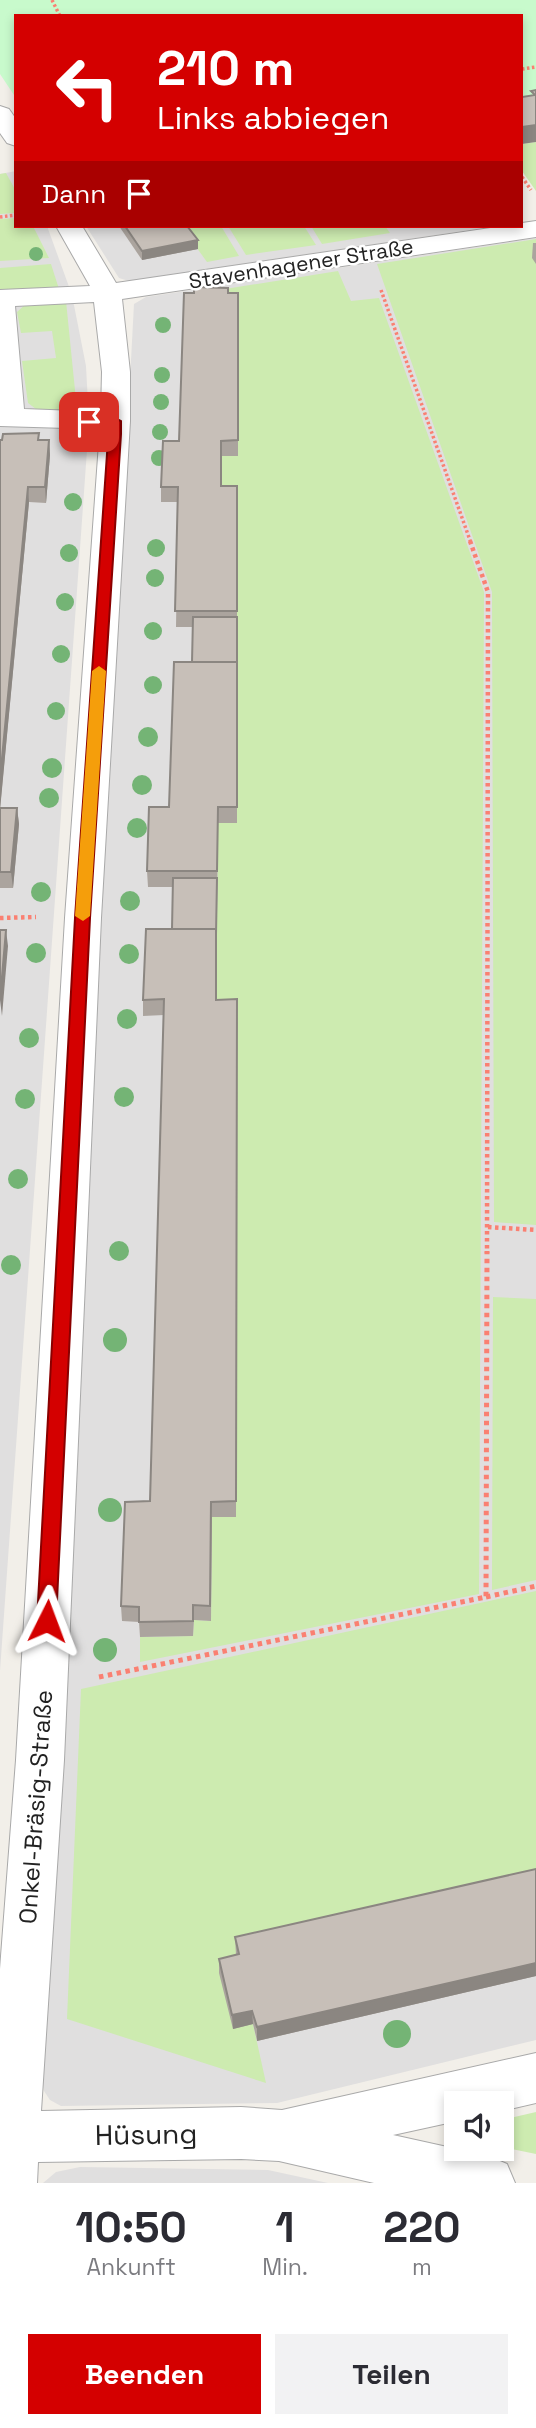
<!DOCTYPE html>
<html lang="de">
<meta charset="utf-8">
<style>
:root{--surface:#fff;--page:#f2f2f3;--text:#2b2b33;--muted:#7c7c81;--accent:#d40000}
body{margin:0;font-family:"Space Grotesk",sans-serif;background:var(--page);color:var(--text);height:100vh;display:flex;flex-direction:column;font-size:26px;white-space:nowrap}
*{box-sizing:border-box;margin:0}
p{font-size:23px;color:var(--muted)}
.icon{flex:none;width:38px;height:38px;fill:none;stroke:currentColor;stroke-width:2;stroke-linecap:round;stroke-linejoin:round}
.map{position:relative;height:2183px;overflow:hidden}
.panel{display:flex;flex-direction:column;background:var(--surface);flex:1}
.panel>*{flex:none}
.top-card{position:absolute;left:14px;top:14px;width:509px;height:214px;border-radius:0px;box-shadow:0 4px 10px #0003;background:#d40000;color:#fff;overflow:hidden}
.fabs{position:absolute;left:444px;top:2091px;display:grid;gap:14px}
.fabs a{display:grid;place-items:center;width:70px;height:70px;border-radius:0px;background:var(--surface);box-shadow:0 4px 10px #0003;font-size:35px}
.pin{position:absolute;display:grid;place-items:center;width:60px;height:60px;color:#fff;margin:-30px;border-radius:14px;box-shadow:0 4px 10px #0006}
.me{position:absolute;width:77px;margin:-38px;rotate:3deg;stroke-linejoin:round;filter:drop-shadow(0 0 5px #0008)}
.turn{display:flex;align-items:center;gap:24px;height:147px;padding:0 28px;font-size:32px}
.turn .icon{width:91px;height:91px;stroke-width:2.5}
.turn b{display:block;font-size:49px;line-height:60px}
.then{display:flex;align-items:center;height:66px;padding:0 28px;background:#0003;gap:14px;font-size:26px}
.eta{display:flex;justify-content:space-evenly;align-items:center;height:119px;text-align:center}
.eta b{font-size:42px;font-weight:700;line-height:49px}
.button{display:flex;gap:14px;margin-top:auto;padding:14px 28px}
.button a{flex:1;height:80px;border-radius:0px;background:var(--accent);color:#fff;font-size:28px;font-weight:700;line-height:80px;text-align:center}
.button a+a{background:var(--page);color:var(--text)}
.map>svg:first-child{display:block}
</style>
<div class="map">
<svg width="536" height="2183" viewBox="0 0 536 2183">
<rect width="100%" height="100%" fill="#f2efe9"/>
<g fill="#e0dfdf">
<polygon points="16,171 16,226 47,226 72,295 86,366 89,422 0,1671 0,174"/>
<polygon points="86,226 496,226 129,281 119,278"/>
<polygon points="536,238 536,2040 277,2103 61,2106 50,2100 44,2091 40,2073 134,304 146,297"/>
<polygon points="80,2167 268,2170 328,2183 43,2183 56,2172"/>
</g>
<g fill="#cdebb0">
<polygon points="536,142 536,191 522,171 522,144"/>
<polygon points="6,173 16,191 16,213 0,214 0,174"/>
<polygon points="16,218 16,226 33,226 49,258 0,261 0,219"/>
<polygon points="181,226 221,226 239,256 207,262"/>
<polygon points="228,226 304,226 316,245 246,255"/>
<polygon points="311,226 385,226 390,233 322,244"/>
<polygon points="536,239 536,1225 494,1222 492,592 377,264"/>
<polygon points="51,264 59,289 0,293 0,268"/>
<polygon points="338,271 351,301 379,298 484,592 479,1594 140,1662 140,1637 193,1636 194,1620 211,1621 212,1517 236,1516 237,1051 216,1016 218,823 237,822 237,502 221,502 221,456 238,455 238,309 194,294"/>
<polygon points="66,301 77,410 75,412 40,412 28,403 22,361 56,358 52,331 21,333 17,312 27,303"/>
<polygon points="493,1297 536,1299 536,1580 492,1590"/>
<polygon points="536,1591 536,1883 253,2024 266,2083 67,2019 81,1689"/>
<polygon points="536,2112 536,2154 502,2147 502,2120"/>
</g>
<polygon fill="#c8facc" points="0,0 536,0 536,98 522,100 522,16 16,16 16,98 0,74"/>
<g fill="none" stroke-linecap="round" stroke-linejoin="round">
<g stroke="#a9a9a9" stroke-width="2">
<g id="minor">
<polygon points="0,106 9,109 16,119 16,146 7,143 0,133"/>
<path d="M 536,221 L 536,237 L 122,299 L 130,372 L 130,421 L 101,918 L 64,1760 L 41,2111 L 241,2107 L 282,2110 L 536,2053 L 536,2103 L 502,2111 L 502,2104 L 457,2104 L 457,2121 L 393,2135 L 488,2156 L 507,2164 L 515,2183 L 374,2183 L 279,2161 L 241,2159 L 38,2162 L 37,2183 L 0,2183 L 0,1969 L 16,1760 L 65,918 L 100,429 L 0,426 L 0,290 L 90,286 L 56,226 L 82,226 L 116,283 L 504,226 L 522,226 L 522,223 ZM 94,302 L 102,372 L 101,412 L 24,409 L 15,306 Z"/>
</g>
</g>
<g stroke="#fa8072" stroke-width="3.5" stroke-dasharray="2.5 2.5" stroke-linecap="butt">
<polyline points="52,0 60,16"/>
<polyline points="522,69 536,67"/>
<polyline points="522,177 531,190"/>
<polyline points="0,217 16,215"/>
<polyline points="381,290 471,543"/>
</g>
<g stroke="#fa8072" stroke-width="4.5" stroke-dasharray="3.5 3.5" stroke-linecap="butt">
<polyline points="470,541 488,592 487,1253"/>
<polyline points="0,918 36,917"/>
<polyline points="488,1227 536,1230"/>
</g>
<g stroke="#fa8072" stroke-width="5" stroke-dasharray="4.5 4.5" stroke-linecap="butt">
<polyline points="486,1597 536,1586"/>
<polyline points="99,1677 486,1597 487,1251"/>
</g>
<use href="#minor" fill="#fff" fill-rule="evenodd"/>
</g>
<g fill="#74b475">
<circle cx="36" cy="254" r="7"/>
<circle cx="163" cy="325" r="8"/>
<circle cx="162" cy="375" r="8"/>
<circle cx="161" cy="402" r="8"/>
<circle cx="160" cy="432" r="8"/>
<circle cx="159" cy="458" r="8"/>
<circle cx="73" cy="502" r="9"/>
<circle cx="156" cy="548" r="9"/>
<circle cx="69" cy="553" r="9"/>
<circle cx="155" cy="578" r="9"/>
<circle cx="65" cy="602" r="9"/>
<circle cx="153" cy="631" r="9"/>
<circle cx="61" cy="654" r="9"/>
<circle cx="153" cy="685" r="9"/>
<circle cx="56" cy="711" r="9"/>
<circle cx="148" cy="737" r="10"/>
<circle cx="52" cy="768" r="10"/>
<circle cx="142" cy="785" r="10"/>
<circle cx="49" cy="798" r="10"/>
<circle cx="137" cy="828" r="10"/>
<circle cx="41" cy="892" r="10"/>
<circle cx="130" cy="901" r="10"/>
<circle cx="36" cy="953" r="10"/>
<circle cx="129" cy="954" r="10"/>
<circle cx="127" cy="1019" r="10"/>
<circle cx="29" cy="1038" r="10"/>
<circle cx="124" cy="1097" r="10"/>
<circle cx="25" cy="1099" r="10"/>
<circle cx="18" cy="1179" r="10"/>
<circle cx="119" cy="1251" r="10"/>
<circle cx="11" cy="1265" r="10"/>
<circle cx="115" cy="1340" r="12"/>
<circle cx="110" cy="1510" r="12"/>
<circle cx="105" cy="1650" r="12"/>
<circle cx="397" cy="2034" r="14"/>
</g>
<g fill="#aba49e">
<polygon points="119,226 187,226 198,249 142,260"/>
<polygon points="533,243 536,243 536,264 532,258"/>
<polygon points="228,293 238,293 238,456 221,456 221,486 237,486 237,823 218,823 216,1000 237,999 236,1517 212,1517 211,1621 194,1620 193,1636 140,1637 139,1622 122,1621 121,1606 150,1501 164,1015 143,1016 143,1000 172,929 173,887 148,887 147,871 169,807 192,662 193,627 176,627 178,502 161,502 161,487 179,441"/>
<polygon points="0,440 49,440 50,455 46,503 29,502 0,808 17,808 19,824 13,888 0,888"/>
<polygon points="536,1869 536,1976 257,2041 253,2024 233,2029 219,1973 219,1959 236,1955 235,1937"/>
</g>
<g fill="#8b8681">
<polygon points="536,125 536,142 522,144 522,127"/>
<polygon points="198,240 198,249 142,260 142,251"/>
<polygon points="49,440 50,455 46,503 45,487"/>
<polygon points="28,487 29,502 0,810 0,779"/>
<polygon points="17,808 19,824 13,888 11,872"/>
<polygon points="6,930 8,946 2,1016 0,1000"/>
<polygon points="536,1963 536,1976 257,2041 257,2027"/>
<polygon points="252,2011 253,2024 233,2029 232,2015"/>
</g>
<g fill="#c7bfb8" stroke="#8b8681" stroke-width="2">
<polygon points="536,90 536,125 522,127 522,97 535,95 531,91"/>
<polygon points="125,226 187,226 198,240 142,251"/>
<polygon points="194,287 228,288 228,293 238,293 238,440 221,441 221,486 237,486 237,611 175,611 178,487 161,487 163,441 179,441 184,293 194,293"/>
<polygon points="39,433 38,440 49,440 45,487 28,487 0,779 0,440 2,440 3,434"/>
<polygon points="193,617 237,617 237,668 237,662 192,662"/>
<polygon points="174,662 237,662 237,807 218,807 217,871 147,871 149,807 169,807"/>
<polygon points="0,808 17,808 11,872 0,872"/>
<polygon points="173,878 217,878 216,935 216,929 172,929"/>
<polygon points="146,929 216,929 216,1000 237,999 236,1501 211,1502 210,1606 193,1605 193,1621 139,1622 139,1607 121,1606 125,1502 150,1501 164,999 143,1000"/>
<polygon points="0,930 6,930 0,1000"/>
<polygon points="536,1869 536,1963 257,2027 252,2011 232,2015 219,1959 239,1954 235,1937"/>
</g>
<polygon fill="#d40000" stroke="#8a0000" stroke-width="2" points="115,418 121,421 121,434 90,918 56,1621 53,1627 47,1629 40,1627 37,1621 75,918 109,425 89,426 82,422 89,418"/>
<polygon fill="#f59e0b" points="99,666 106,671 90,916 83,921 75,916 92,671"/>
<g text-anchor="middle" stroke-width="5" stroke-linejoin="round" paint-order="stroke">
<g font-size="21" fill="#222" stroke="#fff">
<text transform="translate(301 264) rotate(-9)" y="7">Stavenhagener Straße</text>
</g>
<g font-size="24" fill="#222" stroke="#fff">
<text transform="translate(36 1807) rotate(-86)" y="8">Onkel-Bräsig-Straße</text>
</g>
<g font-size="28" fill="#222" stroke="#fff">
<text transform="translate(146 2134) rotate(-1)" y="10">Hüsung</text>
</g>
</g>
</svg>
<div class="fabs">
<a><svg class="icon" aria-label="sound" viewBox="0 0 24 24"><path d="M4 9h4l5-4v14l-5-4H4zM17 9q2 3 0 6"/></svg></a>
</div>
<div class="pin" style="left:89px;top:422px;background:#d93025"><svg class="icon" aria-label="arrive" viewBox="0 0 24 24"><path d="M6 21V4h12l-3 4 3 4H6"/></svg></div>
<svg class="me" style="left:47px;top:1621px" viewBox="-20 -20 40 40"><path d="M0-17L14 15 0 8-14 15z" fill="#d40000" stroke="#fff" stroke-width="4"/></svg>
<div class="top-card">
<div class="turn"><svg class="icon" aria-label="left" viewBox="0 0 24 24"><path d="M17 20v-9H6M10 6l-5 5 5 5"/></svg><div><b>210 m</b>Links abbiegen</div></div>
<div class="then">Dann<svg class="icon" aria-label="arrive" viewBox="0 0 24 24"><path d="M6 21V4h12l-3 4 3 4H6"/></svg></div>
</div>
</div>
<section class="panel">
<div class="eta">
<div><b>10:50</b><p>Ankunft</p></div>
<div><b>1</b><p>Min.</p></div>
<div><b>220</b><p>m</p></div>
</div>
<div class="button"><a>Beenden</a><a>Teilen</a></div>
</section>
